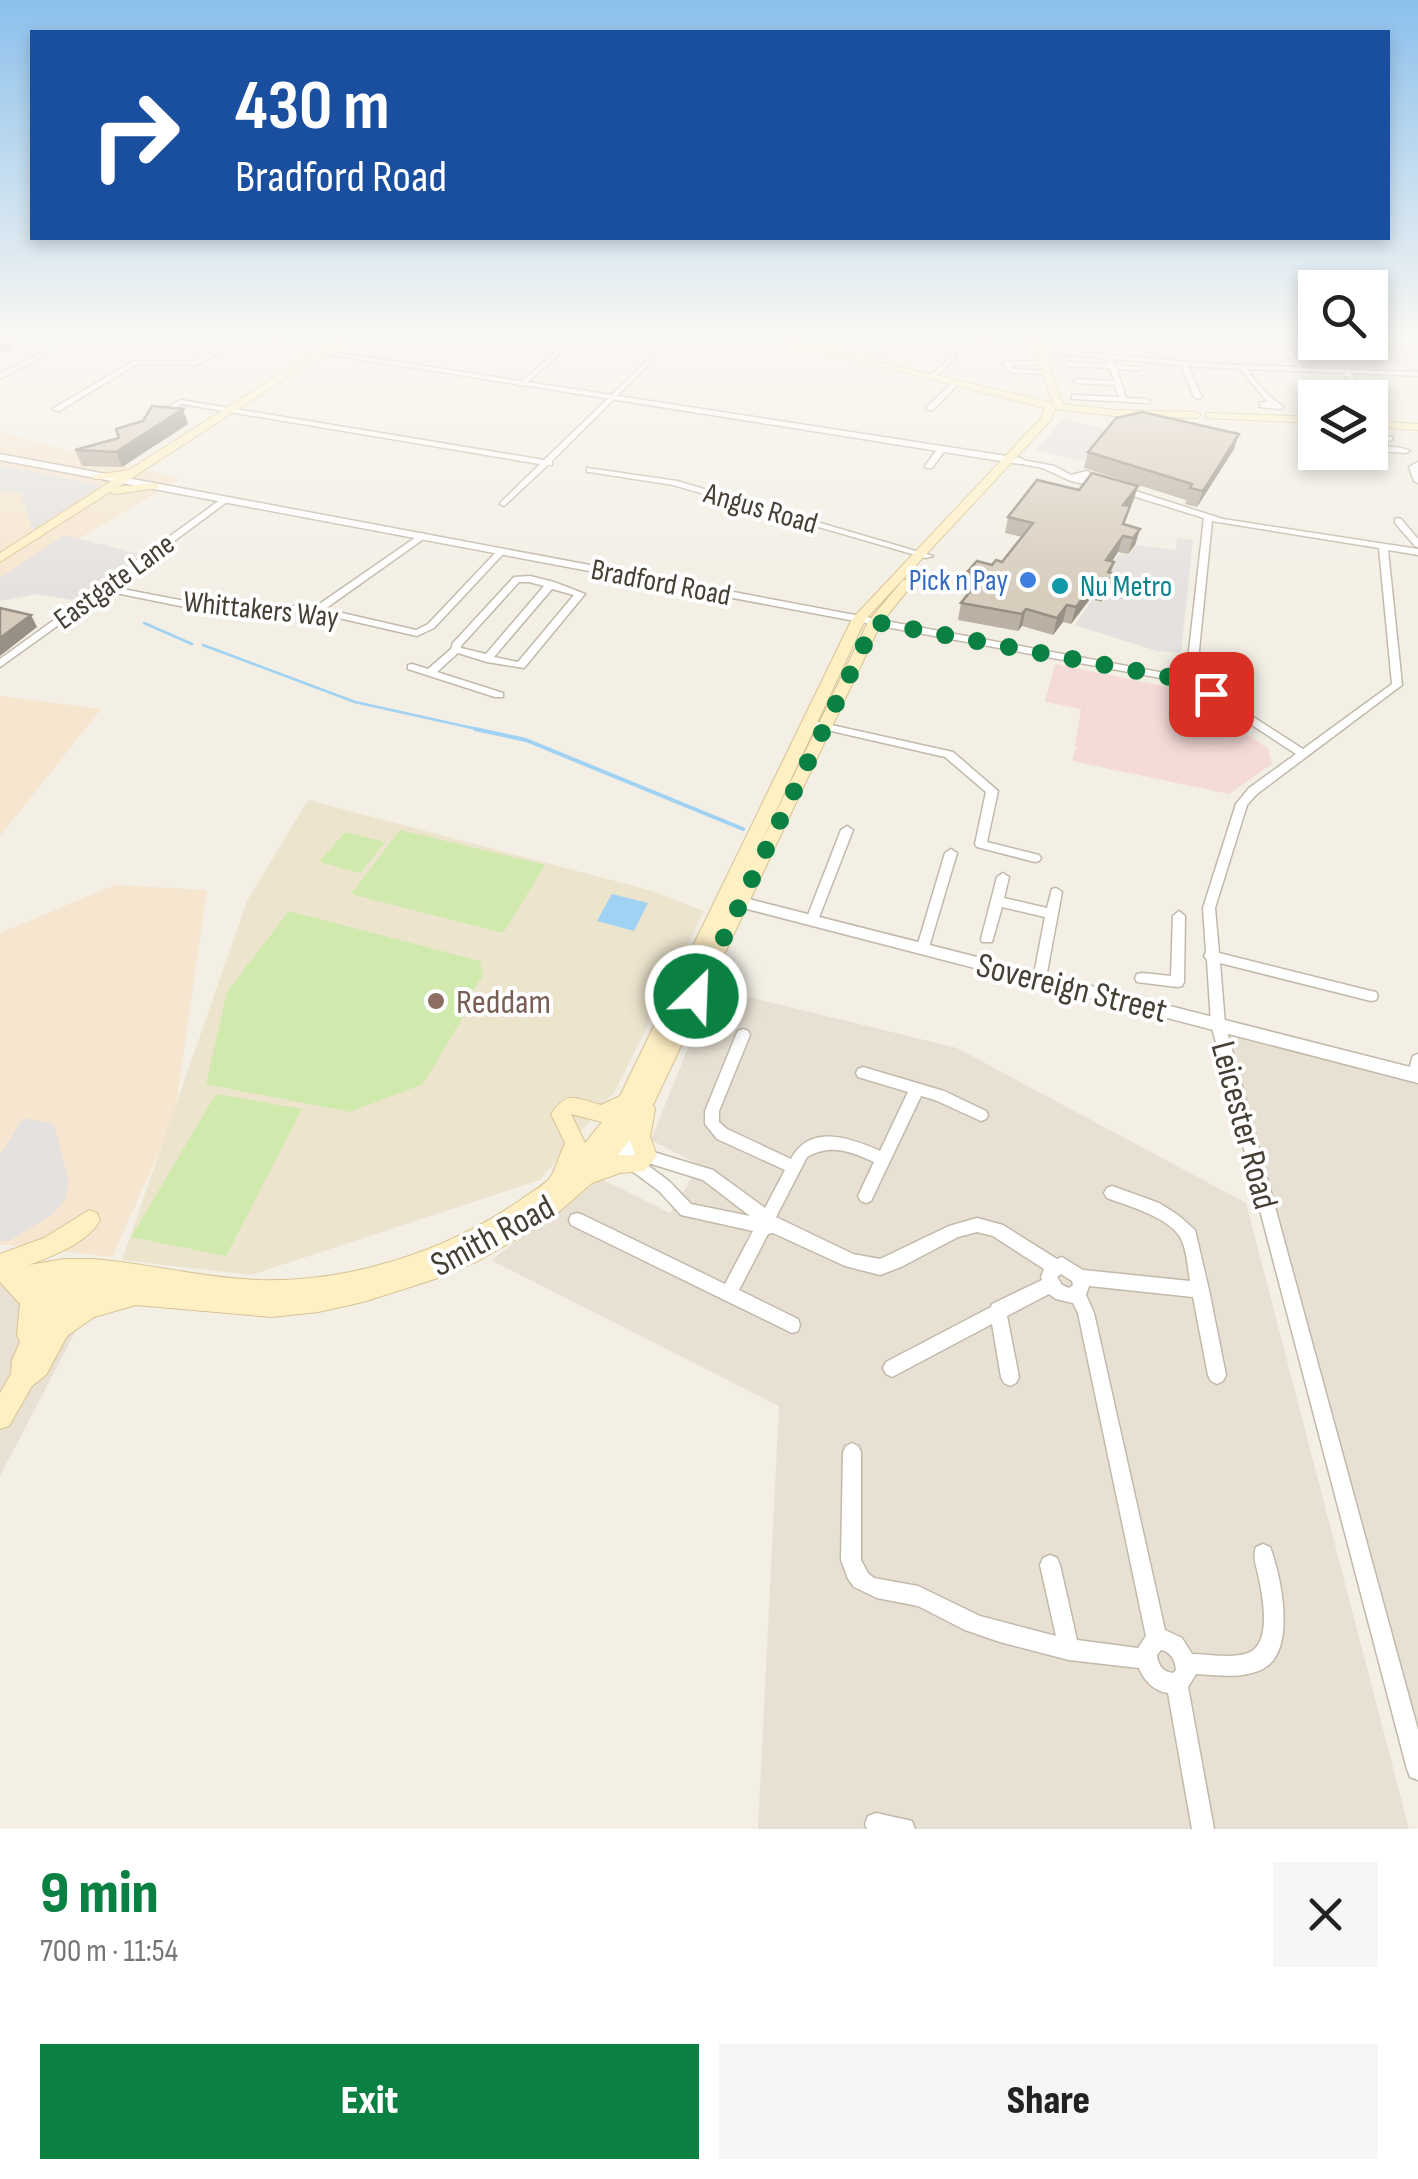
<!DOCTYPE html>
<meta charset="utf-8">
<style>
:root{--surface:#fff;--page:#f6f6f6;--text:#222;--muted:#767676;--accent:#0b8043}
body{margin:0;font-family:"Sofia Sans Condensed",sans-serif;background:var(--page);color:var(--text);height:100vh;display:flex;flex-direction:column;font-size:38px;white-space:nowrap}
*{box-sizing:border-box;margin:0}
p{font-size:32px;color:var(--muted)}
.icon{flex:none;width:55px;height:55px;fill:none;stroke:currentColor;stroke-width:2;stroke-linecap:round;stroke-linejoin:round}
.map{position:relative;height:1829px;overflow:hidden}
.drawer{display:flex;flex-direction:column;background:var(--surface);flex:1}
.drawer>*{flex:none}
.guide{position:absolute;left:30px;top:30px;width:1360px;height:210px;border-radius:0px;box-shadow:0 5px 15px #0003;background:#1a4fa0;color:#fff;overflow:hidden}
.buttons{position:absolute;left:1298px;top:270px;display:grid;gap:20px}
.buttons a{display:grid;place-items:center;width:90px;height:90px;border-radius:0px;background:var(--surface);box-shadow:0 5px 15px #0003;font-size:50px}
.pin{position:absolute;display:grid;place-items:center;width:85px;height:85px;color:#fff;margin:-42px;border-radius:20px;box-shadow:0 5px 15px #0006}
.me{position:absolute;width:110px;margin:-55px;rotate:24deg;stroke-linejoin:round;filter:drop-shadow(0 0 8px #0008)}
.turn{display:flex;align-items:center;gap:35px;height:210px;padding:0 40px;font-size:45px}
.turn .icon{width:130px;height:130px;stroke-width:2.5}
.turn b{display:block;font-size:70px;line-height:85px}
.round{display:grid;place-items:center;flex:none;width:105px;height:105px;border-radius:0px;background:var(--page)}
.head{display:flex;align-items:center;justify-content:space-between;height:170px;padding:0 40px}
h1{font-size:60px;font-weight:800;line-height:75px;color:var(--accent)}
.primary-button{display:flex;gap:20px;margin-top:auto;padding:20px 40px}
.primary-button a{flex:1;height:115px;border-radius:0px;background:var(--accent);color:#fff;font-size:40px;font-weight:800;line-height:115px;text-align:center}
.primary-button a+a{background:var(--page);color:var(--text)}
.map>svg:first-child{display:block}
</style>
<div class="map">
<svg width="1418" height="1829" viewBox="0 0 1418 1829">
<rect width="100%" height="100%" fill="#f3efe5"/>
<g fill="#e8e1d3">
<polygon points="712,988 957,1048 1246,1203 1409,1829 758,1829 779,1406 491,1260 601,1179 670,1213 700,1165 651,1140"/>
<polygon points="1218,1024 1418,1075 1418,1769"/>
<polygon points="0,1273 88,1307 0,1476"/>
</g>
<g fill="#f6e5cf">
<polygon points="0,432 180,479 0,585"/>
<polygon points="0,696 101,709 0,836"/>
<polygon points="115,885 207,890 174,1118 112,1257 0,1244 0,933"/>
</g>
<polygon fill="#ede4ce" points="308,800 649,890 704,911 615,1091 540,1180 251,1275 122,1260 247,901"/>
<polygon fill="#f5dbd8" points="1055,664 1174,688 1268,748 1272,764 1229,794 1072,761 1075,749 1079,749 1075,746 1081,709 1045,702"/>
<g fill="#cfeaac">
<polygon points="400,830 545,865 503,933 351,894"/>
<polygon points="345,832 385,842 360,873 319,862"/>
<polygon points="289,911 480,961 483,975 472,993 476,995 423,1084 350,1112 206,1084 227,992"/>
<polygon points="216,1094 302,1109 226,1256 131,1237"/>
</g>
<g fill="#e4e1de">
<polygon points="1063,419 1109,430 1083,461 1036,450"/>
<polygon points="0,465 95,484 102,485 33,530 20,493 0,491"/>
<polygon points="64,535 140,554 77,601 36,594 0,601 0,578"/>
<polygon points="1177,538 1193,540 1181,653 1157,651 1075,625 1092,600 1102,603 1110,592 1105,589 1103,577 1120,553 1129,555 1136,545 1176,550"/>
<polygon points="23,1118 54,1124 69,1181 65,1199 53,1214 9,1241 0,1241 0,1155"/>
</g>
<polygon fill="#9fd2f3" points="612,894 648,903 634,931 597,921"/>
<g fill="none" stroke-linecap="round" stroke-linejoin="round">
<g stroke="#9fd2f3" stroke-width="2.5">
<polyline points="144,623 192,644"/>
<polyline points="203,645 355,702 486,731"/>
</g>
<polyline stroke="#9fd2f3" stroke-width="4" points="475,729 526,740 743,829"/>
<g stroke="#c2b9aa" stroke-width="3">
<g id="minor">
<polygon points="70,337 77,337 0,379 0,374"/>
<polygon points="241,337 244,339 243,340 196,365 137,364 59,411 52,409 134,361 195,361"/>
<polygon points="573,337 579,337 523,386 519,386 519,384"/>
<polygon points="937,337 995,337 985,342 940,339"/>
<path d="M 1276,337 L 1282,337 L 1304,368 L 1418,372 L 1418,376 L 1351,373 L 1368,398 L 1361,398 L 1344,373 L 1247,369 C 1256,383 1270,398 1284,407 L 1280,409 L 1260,407 L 1260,403 L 1267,401 L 1240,369 L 1188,366 L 1202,397 L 1198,399 L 1194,397 L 1181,365 L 1113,359 L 1115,365 L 1141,367 L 1141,369 L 1139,370 L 1117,369 L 1126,398 L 1146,399 L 1150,401 L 1149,403 L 1075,399 L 1072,399 L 1072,395 L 1119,397 L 1115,385 L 1076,383 L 1073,381 L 1076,379 L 1114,381 L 1110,368 L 1067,366 L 1064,364 L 1067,362 L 1108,364 L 1107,358 L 1035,352 L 1032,350 L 1035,348 L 1213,364 L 1297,367 Z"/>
<polygon points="867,347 887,351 884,353 868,351 852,359 847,358"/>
<polygon points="952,356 957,357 933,379 929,379 929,377"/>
<polygon points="651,357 654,359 552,461 552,465 548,465 504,506 500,504 501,502 540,464 182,404 157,418 150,416 181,400 544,460"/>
<polygon points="1044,361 1047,363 1046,364 1011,366 1014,369 1048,371 1050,372 1050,374 1012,373 1002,364 1005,362"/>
<polygon points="953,383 958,384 933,410 927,410 927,406"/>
<path d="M 1370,436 L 1392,437 L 1393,439 L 1389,441 L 1373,440 C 1388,451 1396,444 1410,451 L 1406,453 L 1380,451 L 1370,445 Z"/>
<polygon points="939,447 946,449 932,468 926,468 925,466"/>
<path d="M 1017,459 L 1054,466 L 1071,475 L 1087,471 L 1098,480 C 1074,489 1065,476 1042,468 C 1034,466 1025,465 1017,463 Z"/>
<polygon points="1418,462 1418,483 1414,481 1409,467"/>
<polygon points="587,468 677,481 933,556 926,558 673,485 590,472 587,472"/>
<path d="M 1120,488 L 1126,488 L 1223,519 L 1418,549 L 1418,555 L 1388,550 L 1402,685 L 1257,794 L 1247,805 L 1215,908 L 1219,953 L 1371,991 L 1376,992 L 1378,996 L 1376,1000 L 1371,1001 L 1220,963 L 1225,1024 L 1418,1730 L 1418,1780 L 1410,1777 L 1407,1769 L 1211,1024 L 1207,960 L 1204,956 L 1206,952 L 1203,908 L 1236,804 L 1249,788 L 1296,754 L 1188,683 L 875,625 L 870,622 L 875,619 L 1186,677 L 1204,518 L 1120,492 ZM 1212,521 L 1379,548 L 1392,684 L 1303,749 L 1196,680 Z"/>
<polygon points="224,497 231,499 112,587 185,601 315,607 422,533 425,534 425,538 325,609 416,630 428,624 499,549 506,551 434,628 417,636 317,613 185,607 106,591 0,667 0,659"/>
<polygon points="1398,518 1401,519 1418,539 1418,547 1415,546 1395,523 1395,519"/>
<path d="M 530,576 L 554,582 L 585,594 L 524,668 L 487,662 L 458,653 L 437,672 L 503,693 L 503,697 L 495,697 L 408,669 L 408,665 L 412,664 L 428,669 L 451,649 L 453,643 L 514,577 ZM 519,582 L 529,582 L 544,586 L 486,654 L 461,648 L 461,646 ZM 552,589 L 574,595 L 518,662 L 494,657 Z"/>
<polygon points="818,722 953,752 998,791 987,842 1039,855 1041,858 1039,861 1035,862 977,847 975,844 986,792 945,757 814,727 813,725"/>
<polygon points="847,826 853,830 818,920 812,925 808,923 806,920 841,830"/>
<polygon points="951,849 957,853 929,947 928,950 918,950 917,947 945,853"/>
<polygon points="1003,873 1009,877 1004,898 1047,908 1052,889 1056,888 1062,892 1045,983 1035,983 1033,979 1045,917 1002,907 992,942 982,942 981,939 997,877"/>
<polygon points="1179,911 1185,916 1184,982 1182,986 1177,987 1137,982 1135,978 1137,974 1142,973 1171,976 1173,916"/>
<path d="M 743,1029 L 748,1031 L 750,1035 L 719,1111 L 719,1122 L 727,1129 L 791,1159 C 810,1123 851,1138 880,1151 L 908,1092 L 858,1077 L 856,1073 L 858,1069 L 863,1067 L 944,1091 L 986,1111 L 988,1115 L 986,1119 L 981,1121 L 935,1100 L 921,1096 L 871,1201 L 866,1203 L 861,1201 L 858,1196 L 874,1162 C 852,1152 831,1143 807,1157 L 776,1217 L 853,1254 L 880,1259 L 949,1226 L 977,1218 L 1003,1225 L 1057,1259 L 1062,1257 L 1083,1270 L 1190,1281 C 1188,1268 1187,1253 1182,1241 C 1173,1218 1128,1206 1107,1198 L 1104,1193 L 1107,1188 L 1112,1186 L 1159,1203 L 1178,1215 L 1195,1230 L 1209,1290 L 1226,1375 L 1223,1381 L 1217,1384 L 1211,1381 L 1208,1375 L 1193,1297 L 1089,1286 L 1086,1295 L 1094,1313 L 1165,1630 L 1182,1638 L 1192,1654 C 1209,1654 1232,1659 1248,1653 C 1272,1644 1263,1598 1259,1579 C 1257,1567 1252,1558 1256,1547 L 1263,1544 L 1270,1547 C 1281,1575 1296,1647 1266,1667 C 1246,1680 1218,1675 1196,1674 L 1188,1687 L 1214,1829 L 1192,1829 L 1168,1693 C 1154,1691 1144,1681 1139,1668 L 1069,1660 L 1000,1642 L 965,1630 L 918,1606 L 877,1598 L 854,1587 L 848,1579 L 841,1560 L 843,1452 L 846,1446 L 852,1443 L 858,1446 L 861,1452 L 861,1560 L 868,1573 L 874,1578 L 918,1586 L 980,1616 L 1056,1636 L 1040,1565 L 1043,1558 L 1050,1555 L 1057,1558 L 1060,1565 L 1077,1640 L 1138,1648 L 1146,1636 L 1078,1313 L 1073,1303 L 1056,1299 L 1049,1294 L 1007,1316 L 1019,1377 L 1016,1383 L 1010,1386 L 1004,1383 L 1001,1377 L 992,1324 L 892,1377 L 886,1374 L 883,1368 L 886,1362 L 991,1307 L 992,1304 L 1042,1280 L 1041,1277 L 1044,1269 L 993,1236 L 977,1232 L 958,1237 L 901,1267 L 880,1275 L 845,1266 L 773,1233 L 768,1234 L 739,1290 L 798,1319 L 800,1325 L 798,1331 L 792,1333 L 571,1225 L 569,1220 L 571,1215 L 577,1213 L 583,1215 L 725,1284 L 753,1231 L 681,1215 L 659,1191 L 601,1148 L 599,1143 L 601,1138 L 607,1137 L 609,1131 L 614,1130 L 619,1131 L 650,1151 L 713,1170 L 765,1208 L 785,1170 L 717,1139 L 705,1124 L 705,1111 L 736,1035 L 738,1031 ZM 642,1161 L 703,1180 L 750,1216 L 691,1204 L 669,1181 ZM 1061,1274 L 1072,1281 L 1073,1285 L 1069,1288 L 1062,1285 L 1057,1277 ZM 1161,1650 C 1171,1652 1175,1660 1176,1670 L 1173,1673 C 1162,1672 1158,1664 1157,1655 Z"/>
<path d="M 1418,1054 L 1418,1080 L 1411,1079 C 1408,1073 1410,1063 1413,1056 Z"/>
<polygon points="876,1813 912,1821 915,1829 867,1829 865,1824 868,1816"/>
</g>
</g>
<g stroke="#c2b9aa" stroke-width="3">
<g id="tertiary">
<polygon points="220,337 236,337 1020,458 1025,461 1020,464"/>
<polygon points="0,454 871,618 877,621 871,624 0,460"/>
<polygon points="729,894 1418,1069 1418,1083 724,903 722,899 724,895"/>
</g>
</g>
<g stroke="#d6c393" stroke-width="2">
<g id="secondary">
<polygon points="347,337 358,337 320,356 118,487 154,483 158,484 158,488 115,494 110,492 0,562 0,553 116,478 94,479 94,475 129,470 314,352"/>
<path d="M 763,337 L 776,337 L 1053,403 L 1036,353 L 1024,337 L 1033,337 L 1046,353 L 1063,404 L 1114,410 L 1196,412 L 1201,415 L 1196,418 L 1114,416 L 1055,409 L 1051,420 L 865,620 L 755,856 L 868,622 L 903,580 L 911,580 L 911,586 L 881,623 L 653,1105 L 655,1109 L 650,1137 L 657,1156 L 644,1171 L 620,1173 L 592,1183 L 548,1221 L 478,1261 L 432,1280 L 363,1302 L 318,1312 L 272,1317 L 136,1305 L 94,1317 L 67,1336 L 46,1375 L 32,1386 L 9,1426 L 0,1429 L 0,1393 L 11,1374 L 12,1360 L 20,1342 L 17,1335 L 20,1304 L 0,1282 L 0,1254 L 44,1238 L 89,1210 L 97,1213 L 100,1220 C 88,1243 52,1256 29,1265 L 64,1259 L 91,1259 C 147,1263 202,1278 258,1280 C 348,1283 445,1252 519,1201 C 528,1194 542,1187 550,1178 C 556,1169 560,1154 565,1143 L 551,1114 C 568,1090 573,1098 601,1105 L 620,1096 L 852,619 L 1042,417 L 1045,408 ZM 571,1114 L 602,1122 L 585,1143 ZM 630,1140 L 635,1155 L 618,1155 Z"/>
<polygon points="1210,413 1315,417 1315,423 1206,418 1206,414"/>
<polygon points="1370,421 1418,424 1418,430 1370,427"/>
</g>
</g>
<use href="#minor" fill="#fff" fill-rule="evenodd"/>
<use href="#tertiary" fill="#fff" fill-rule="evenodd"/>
<use href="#secondary" fill="#fff0c4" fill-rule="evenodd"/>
</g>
<g fill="#bab0a3">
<polygon points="183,409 188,424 122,467 82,466 75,450 119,438"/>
<polygon points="1234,449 1197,507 1185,504 1186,500 1084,468 1088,452"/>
<polygon points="1138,486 1124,525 1140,529 1135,545 1128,554 1118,552 1112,562 1114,562 1111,574 1114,574 1109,591 1101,602 1090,599 1071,624 1063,622 1053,635 1022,626 1018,631 958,620 961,603 972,590 965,588 968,571 1002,562 1022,537 1005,533 1008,517 1079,490"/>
</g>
<g fill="#979084">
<polygon points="0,337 9,337 14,348 0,353"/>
<polygon points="183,409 188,424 122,467 116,452"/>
<polygon points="1239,434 1234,449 1197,507 1203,491"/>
<polygon points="1138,486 1133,502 1119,521 1123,505"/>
<polygon points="1140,529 1135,545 1128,554 1133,538"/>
<polygon points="1123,536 1118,552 1101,577 1106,560"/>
<polygon points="1114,574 1109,591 1101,602 1106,585"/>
<polygon points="1095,582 1090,599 1071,624 1076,607"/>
<polygon points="1067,605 1063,622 1053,635 1057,618"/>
<polygon points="1026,609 1022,626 1018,631 1022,614"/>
<polygon points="31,615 37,627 0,656 0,638"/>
</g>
<g fill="#d8cdbd" stroke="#979084" stroke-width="2.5">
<polygon points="152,406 183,409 116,452 75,450 119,438 116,429 143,421"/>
<polygon points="1142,412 1239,434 1203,491 1190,488 1192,484 1088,452 1116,418"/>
<polygon points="1092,473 1138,486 1123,505 1130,506 1123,524 1140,529 1133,538 1123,536 1106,560 1114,562 1108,572 1114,574 1106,585 1095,582 1076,607 1067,605 1057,618 1026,609 1022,614 961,603 983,575 968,571 977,561 992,565 996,560 1002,562 1033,523 1008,517 1037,480 1079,490"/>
<polygon points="0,608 31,615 0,638"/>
</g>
<linearGradient id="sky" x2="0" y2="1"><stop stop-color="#8bc0ec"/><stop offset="0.57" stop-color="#faf8f3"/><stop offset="1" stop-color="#faf8f3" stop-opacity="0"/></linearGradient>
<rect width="1418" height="593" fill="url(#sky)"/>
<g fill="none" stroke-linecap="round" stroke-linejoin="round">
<polyline stroke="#0b8043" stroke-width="18" stroke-dasharray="0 32.4" points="696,996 875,622 1191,681 1211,694"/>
</g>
<circle fill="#3f7fe0" stroke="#fff" stroke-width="4" cx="1028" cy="580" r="10"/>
<circle fill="#0f9aa8" stroke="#fff" stroke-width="4" cx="1060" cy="586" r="10"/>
<circle fill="#8d6e63" stroke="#fff" stroke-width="4" cx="436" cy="1001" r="10"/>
<g text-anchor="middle" stroke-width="8" stroke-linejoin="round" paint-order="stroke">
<g font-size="30" fill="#463f34" stroke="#fff">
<text transform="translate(761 508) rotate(16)" y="10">Angus Road</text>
<text transform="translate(114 581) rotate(-36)" y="10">Eastgate Lane</text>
<text transform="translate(661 582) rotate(11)" y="10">Bradford Road</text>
<text transform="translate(261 609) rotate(6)" y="10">Whittakers Way</text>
</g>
<g font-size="30" fill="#366cbe" stroke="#fff" text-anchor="end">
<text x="1008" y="590">Pick n Pay</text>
</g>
<g font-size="30" fill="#0d838f" stroke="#fff" text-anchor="start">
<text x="1080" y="596">Nu Metro</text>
</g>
<g font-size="35" fill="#463f34" stroke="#fff">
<text transform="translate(1072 987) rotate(14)" y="12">Sovereign Street</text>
<text transform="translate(1245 1125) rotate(75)" y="12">Leicester Road</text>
<text transform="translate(492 1235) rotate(-28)" y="12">Smith Road</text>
</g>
<g font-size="35" fill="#785e54" stroke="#fff" text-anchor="start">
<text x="456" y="1013">Reddam</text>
</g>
</g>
</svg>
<div class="buttons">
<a><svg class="icon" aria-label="search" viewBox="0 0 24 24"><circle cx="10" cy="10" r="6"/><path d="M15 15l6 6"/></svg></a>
<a><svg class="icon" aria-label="layers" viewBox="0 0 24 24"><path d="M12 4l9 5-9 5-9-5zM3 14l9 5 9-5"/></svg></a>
</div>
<div class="pin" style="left:1211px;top:694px;background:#d93025"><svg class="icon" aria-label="arrive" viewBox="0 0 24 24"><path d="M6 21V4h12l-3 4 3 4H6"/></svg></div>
<svg class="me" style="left:696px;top:996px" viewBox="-20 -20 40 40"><circle r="17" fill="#0b8043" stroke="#fff" stroke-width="3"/><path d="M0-11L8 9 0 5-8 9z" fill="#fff"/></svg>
<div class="guide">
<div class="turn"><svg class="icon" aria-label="right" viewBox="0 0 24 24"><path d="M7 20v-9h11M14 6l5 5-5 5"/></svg><div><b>430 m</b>Bradford Road</div></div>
</div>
</div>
<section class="drawer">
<div class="head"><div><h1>9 min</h1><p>700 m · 11:54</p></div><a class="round"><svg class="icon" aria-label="close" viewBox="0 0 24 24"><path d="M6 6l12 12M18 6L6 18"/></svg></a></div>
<div class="primary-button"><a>Exit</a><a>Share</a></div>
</section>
